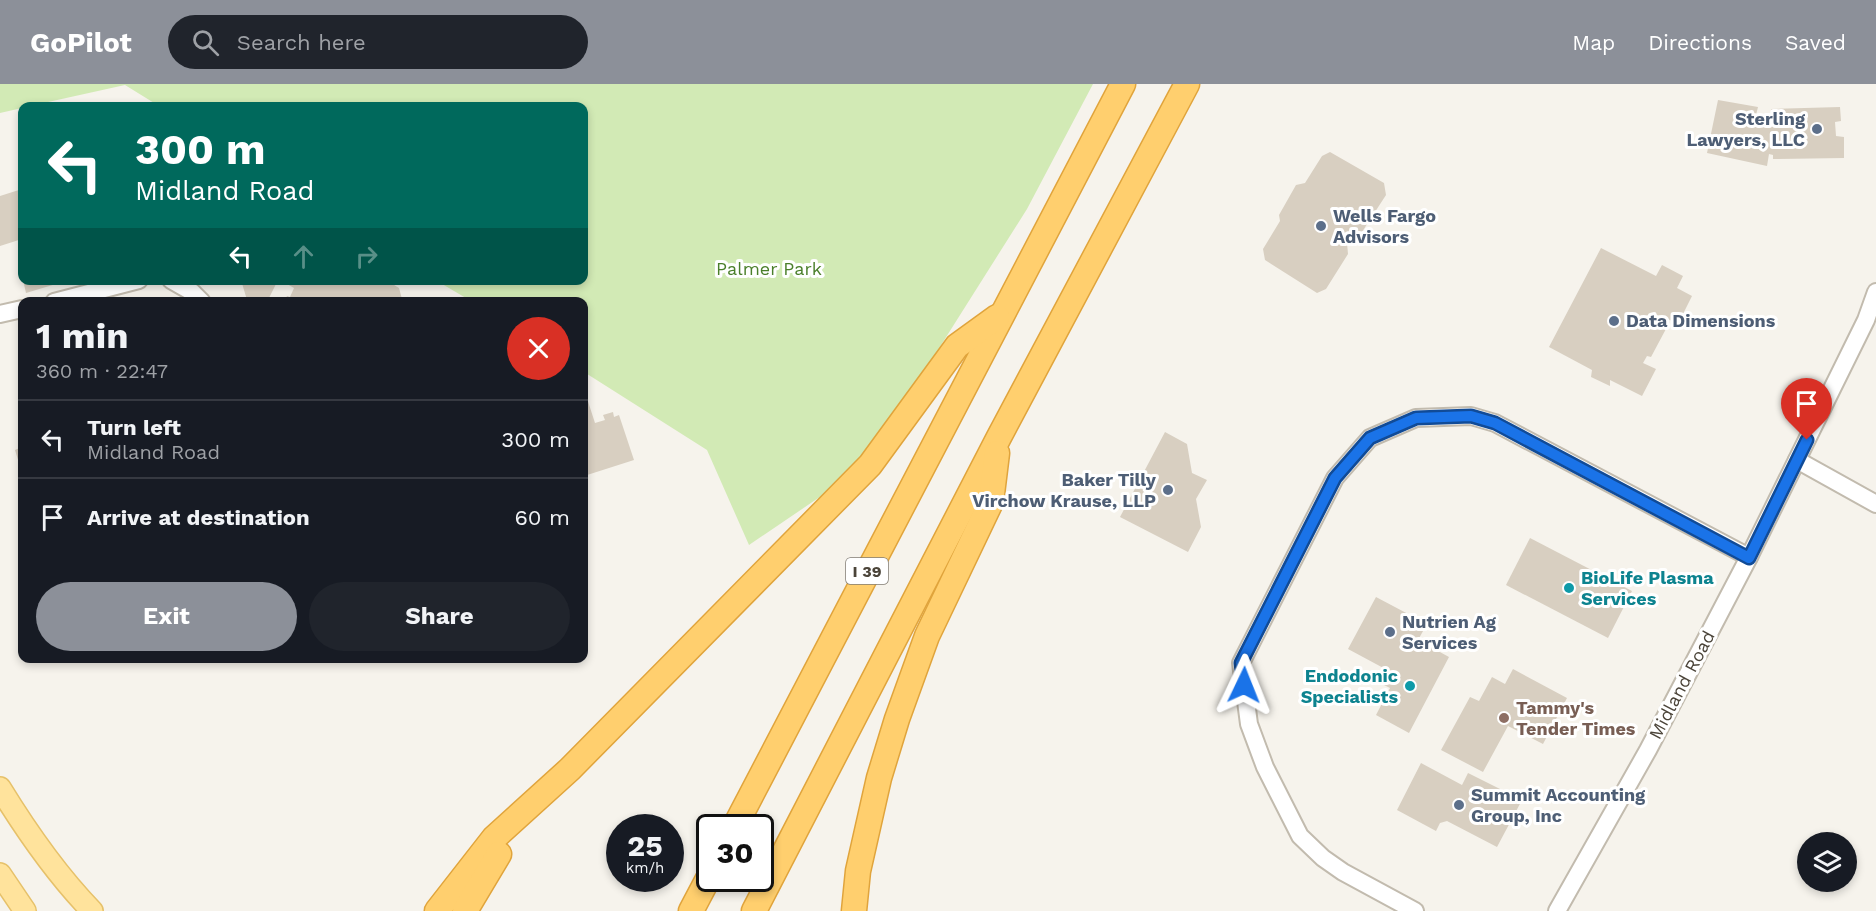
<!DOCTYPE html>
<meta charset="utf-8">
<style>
:root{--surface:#171b24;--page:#20242c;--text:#f1f3f6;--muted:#9ea1a6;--line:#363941;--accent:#8c9099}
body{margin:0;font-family:"Work Sans",sans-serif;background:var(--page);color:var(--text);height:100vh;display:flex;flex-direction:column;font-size:22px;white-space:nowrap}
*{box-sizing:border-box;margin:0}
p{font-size:20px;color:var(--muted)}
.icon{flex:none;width:33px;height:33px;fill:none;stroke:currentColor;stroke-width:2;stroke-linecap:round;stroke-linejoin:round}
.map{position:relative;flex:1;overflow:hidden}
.sheet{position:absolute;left:18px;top:213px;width:570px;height:366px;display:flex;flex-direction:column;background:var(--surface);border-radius:12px;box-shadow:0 3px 9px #0003}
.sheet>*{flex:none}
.guide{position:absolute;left:18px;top:18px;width:570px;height:183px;border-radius:12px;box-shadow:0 3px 9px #0003;background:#00695c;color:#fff;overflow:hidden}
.controls{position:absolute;left:1797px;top:748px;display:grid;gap:12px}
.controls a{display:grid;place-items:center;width:60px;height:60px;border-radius:50%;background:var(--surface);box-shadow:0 3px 9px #0003;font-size:30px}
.speed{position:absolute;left:606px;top:730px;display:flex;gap:12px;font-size:30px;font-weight:700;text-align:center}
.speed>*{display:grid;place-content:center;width:78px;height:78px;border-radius:50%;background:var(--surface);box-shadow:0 3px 9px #0003;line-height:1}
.speed small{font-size:15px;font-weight:400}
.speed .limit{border:3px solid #111;border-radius:9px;background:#fff;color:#111}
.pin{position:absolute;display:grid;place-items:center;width:51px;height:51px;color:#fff;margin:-62px -26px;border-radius:50% 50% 50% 0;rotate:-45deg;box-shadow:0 0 6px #0007}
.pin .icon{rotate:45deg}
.me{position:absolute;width:66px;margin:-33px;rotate:2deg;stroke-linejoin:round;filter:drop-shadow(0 0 4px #0008)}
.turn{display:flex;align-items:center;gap:21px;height:126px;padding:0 18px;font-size:27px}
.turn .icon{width:78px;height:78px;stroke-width:2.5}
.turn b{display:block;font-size:42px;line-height:51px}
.lanes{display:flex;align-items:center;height:57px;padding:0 18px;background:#0003;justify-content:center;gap:30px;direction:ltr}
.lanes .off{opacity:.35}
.round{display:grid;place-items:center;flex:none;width:63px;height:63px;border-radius:32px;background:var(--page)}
.summary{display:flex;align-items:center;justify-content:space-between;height:102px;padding:0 18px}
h1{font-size:36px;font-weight:700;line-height:45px}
.button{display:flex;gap:12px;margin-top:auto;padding:12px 18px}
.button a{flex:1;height:69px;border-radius:36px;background:var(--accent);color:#fff;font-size:24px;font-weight:700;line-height:69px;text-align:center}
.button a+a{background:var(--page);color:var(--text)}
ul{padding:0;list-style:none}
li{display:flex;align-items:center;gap:18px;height:78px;padding:0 18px;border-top:2px solid var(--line)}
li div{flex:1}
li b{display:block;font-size:22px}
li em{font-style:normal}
header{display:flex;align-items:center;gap:36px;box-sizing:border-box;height:84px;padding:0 30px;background:var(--accent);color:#fff}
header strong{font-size:28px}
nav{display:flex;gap:33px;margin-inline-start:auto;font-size:21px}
.search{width:420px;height:54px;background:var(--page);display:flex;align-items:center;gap:15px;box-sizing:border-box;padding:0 21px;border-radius:33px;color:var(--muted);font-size:22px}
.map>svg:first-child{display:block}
</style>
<header>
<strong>GoPilot</strong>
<div class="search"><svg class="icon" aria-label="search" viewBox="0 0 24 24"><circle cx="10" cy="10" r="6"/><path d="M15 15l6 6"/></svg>Search here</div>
<nav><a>Map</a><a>Directions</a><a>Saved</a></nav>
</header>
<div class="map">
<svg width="1876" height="827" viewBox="0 0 1876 827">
<rect width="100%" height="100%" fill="#f6f3ec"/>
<polygon fill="#d2eab5" points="0,0 1093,0 1027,125 864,383 749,461 707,366 584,288 584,218 471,217 437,197 584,196 584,22 159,22 125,1 30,22 22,22 22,24 0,29"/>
<g fill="#d8cfc1">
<polygon points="1718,16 1758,23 1756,31 1771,32 1771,25 1840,23 1841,37 1835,38 1836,52 1844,53 1844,74 1773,75 1773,71 1769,70 1767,82 1707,69"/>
<polygon points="1330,68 1384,99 1386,111 1362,148 1363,157 1347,159 1348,170 1326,205 1317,209 1265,176 1263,165 1280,137 1279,131 1296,101 1305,99 1322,72"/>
<polygon points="22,105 22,155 0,162 0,112"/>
<polygon points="1601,164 1656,192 1662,181 1683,192 1677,204 1692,212 1678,240 1666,234 1663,241 1667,243 1651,273 1647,272 1643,279 1656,285 1642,312 1610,296 1610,302 1591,293 1592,286 1549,263"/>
<polygon points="23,196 66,196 66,197 26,209"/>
<polygon points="241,196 278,196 267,218 247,216"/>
<polygon points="280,196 386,196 399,204 402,215 409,217 284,218 287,212 290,213 294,204"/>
<polygon points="584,305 595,339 605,336 603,331 613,328 614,333 619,331 634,376 584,392"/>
<polygon points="1165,348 1187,360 1192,389 1207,396 1196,415 1201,443 1188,468 1120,433"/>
<polygon points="22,363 22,389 15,366"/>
<polygon points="1530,454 1632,507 1608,554 1506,501"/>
<polygon points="1376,513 1427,540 1418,556 1449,573 1409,649 1376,631 1390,604 1382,600 1389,587 1348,565"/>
<polygon points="1513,585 1567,614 1543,660 1508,642 1483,688 1441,666 1470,613 1479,617 1492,593 1505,600"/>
<polygon points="1421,679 1462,701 1468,689 1522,716 1497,763 1447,737 1440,739 1436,747 1397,726"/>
</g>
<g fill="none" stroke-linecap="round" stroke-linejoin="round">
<g stroke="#c2bbae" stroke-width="20">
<g id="minor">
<polyline points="171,196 192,208 202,218"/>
<polyline points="54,218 139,196"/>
<polyline points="0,230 22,225"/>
<polyline points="1797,376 1876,420"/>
<polyline points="1415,827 1343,788 1323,774 1300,752 1265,683 1249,640 1241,579 1335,394 1370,354 1416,334 1471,332 1495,339 1749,473"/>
<polyline points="1557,827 1648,666 1749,473 1866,236 1876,208"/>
</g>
</g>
<g stroke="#e6c16a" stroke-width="24">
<g id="major">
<path d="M 0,704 C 27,748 56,790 92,827"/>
<polyline points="0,790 25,827"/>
</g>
</g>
<g stroke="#e0a43c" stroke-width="27">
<g id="highway">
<polyline points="734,744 1123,0"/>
<polyline points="437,827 494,754 570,685 870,381 957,262 997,233"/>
<polyline points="465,827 499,770"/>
<polyline points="691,827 710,791"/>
<polyline points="754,827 999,353 1187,0"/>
<polyline points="854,827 858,787 879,694 897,635 927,552 991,418 997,369"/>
</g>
</g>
<use href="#minor" stroke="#fff" stroke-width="16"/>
<use href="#major" stroke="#ffe39c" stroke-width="21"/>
<use href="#highway" stroke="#ffcf6e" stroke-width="24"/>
</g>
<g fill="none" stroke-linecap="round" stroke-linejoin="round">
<g stroke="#114b97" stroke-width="15">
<polyline id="route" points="1244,601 1241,579 1335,394 1370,354 1416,334 1471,332 1495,339 1749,474 1807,356"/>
</g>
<use href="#route" stroke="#1a73e8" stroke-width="10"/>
</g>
<g fill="#5c6f8a" stroke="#fff" stroke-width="2">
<circle cx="1817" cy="45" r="6"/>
<circle cx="1321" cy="142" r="6"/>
<circle cx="1614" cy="237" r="6"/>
<circle cx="1168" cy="406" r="6"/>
<circle cx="1390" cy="548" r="6"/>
<circle cx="1459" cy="721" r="6"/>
</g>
<g fill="#0f9aa8" stroke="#fff" stroke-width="2">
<circle cx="1569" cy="504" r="6"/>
<circle cx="1410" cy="602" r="6"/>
</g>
<circle fill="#8d6e63" stroke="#fff" stroke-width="2" cx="1504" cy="634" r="6"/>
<g text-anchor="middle" stroke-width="6" stroke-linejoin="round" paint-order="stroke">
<rect fill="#fff" stroke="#817c74" stroke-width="1.5" x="846" y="474" width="42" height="26" rx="4.5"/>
<g font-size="16" font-weight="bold" fill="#4b4439">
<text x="867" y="493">I 39</text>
</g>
<g font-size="18" font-weight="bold" fill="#4e5e75" stroke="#fff" text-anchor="start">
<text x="1805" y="41" text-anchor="end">Sterling<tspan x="1805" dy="21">Lawyers, LLC</tspan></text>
<text x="1333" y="138">Wells Fargo<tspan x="1333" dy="21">Advisors</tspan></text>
<text x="1626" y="243">Data Dimensions</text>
<text x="1156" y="402" text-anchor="end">Baker Tilly<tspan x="1156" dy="21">Virchow Krause, LLP</tspan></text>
<text x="1402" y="544">Nutrien Ag<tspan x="1402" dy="21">Services</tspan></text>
<text x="1471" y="717">Summit Accounting<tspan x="1471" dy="21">Group, Inc</tspan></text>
</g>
<g font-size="18" fill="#4a7f2a" stroke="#fff">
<text x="769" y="191">Palmer Park</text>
</g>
<g font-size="18" font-weight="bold" fill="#0d838f" stroke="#fff" text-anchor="start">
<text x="1581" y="500">BioLife Plasma<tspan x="1581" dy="21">Services</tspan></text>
<text x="1398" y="598" text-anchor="end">Endodonic<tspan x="1398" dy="21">Specialists</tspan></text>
</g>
<g font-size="18" fill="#4b4439" stroke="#fff">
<text transform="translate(1682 601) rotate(-62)" y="6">Midland Road</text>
</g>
<g font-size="18" font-weight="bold" fill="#785e54" stroke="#fff" text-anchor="start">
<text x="1516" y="630">Tammy's<tspan x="1516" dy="21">Tender Times</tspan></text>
</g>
</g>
</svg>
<div class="controls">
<a><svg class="icon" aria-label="layers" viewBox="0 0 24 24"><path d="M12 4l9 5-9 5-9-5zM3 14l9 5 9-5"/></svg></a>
</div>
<div class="speed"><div>25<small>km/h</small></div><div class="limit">30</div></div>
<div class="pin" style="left:1807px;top:356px;background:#d93025"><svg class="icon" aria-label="arrive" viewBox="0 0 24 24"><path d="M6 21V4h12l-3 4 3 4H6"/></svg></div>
<svg class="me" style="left:1244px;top:601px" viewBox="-20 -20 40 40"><path d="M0-17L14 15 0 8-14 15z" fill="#1a73e8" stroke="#fff" stroke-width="4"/></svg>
<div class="guide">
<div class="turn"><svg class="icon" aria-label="left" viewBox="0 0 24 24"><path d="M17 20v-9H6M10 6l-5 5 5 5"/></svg><div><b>300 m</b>Midland Road</div></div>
<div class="lanes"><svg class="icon" aria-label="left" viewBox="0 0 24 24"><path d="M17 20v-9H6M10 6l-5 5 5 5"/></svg><svg class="icon off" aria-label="ahead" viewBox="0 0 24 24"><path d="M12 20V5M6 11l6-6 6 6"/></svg><svg class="icon off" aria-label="right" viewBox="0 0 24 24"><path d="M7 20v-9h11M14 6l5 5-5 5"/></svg></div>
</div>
<section class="sheet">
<div class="summary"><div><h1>1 min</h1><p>360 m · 22:47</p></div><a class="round" style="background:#d93025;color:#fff"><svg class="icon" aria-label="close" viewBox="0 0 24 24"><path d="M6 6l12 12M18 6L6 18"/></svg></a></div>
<ul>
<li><svg class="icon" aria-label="left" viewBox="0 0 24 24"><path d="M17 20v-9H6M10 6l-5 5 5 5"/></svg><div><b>Turn left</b><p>Midland Road</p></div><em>300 m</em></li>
<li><svg class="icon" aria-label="arrive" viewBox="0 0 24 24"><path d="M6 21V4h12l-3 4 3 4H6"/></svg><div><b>Arrive at destination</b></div><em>60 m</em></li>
</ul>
<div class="button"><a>Exit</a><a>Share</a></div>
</section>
</div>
